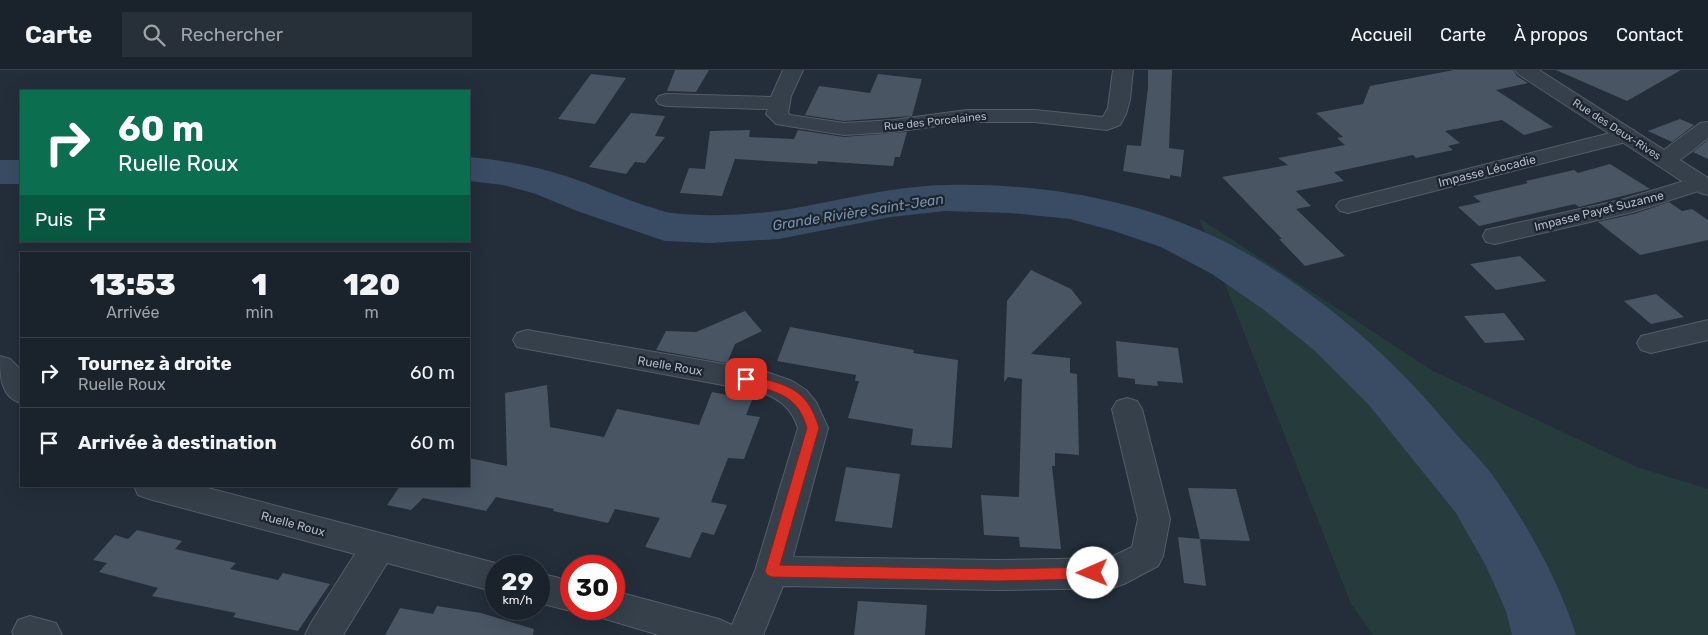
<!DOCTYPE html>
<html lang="fr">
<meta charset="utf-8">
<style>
:root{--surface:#1a222c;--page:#272f38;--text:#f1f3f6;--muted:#9fa4a9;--line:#383f48}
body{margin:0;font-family:Rubik,sans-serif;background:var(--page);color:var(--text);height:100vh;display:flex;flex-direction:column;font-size:19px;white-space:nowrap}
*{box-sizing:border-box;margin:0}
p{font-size:16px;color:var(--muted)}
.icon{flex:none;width:28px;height:28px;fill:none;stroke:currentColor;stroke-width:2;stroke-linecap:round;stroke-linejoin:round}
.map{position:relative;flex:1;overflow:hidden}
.details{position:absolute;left:20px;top:182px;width:450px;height:235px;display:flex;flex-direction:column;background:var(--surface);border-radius:0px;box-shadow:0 5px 20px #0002,0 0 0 1px var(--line)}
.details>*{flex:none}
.top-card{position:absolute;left:20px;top:20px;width:450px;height:152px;border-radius:0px;box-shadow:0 5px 20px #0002,0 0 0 1px var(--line);background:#0b6e4f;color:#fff;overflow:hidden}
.speed{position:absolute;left:485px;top:485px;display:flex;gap:10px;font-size:25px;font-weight:700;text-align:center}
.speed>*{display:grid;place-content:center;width:65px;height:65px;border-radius:50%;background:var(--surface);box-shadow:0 5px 20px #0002,0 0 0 1px var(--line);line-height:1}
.speed small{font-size:12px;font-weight:400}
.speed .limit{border:8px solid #d22;background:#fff;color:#111}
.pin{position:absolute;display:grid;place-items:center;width:42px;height:42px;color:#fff;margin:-21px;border-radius:10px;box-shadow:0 2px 8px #0006}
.me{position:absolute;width:55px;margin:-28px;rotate:269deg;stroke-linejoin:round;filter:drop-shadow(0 0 4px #0008)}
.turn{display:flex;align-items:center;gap:18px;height:105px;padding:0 15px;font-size:22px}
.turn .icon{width:65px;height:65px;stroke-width:2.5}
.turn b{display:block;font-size:35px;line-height:42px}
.then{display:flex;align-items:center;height:48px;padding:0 15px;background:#0003;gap:10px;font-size:19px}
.eta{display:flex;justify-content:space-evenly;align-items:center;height:85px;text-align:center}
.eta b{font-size:30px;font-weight:800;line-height:35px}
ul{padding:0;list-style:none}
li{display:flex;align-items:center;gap:15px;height:70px;padding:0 15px;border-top:1px solid var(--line)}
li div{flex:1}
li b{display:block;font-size:19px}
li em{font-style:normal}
header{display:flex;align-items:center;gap:30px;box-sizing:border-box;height:70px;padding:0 25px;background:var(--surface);border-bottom:1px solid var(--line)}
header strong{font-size:24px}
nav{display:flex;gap:28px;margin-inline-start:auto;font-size:18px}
.search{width:350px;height:45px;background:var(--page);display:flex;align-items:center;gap:12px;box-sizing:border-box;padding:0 18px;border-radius:0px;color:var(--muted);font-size:19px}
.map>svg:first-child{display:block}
</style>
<header>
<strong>Carte</strong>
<div class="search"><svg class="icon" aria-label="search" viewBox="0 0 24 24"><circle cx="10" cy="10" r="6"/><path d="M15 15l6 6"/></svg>Rechercher</div>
<nav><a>Accueil</a><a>Carte</a><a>À propos</a><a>Contact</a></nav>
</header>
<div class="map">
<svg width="1708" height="565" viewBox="0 0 1708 565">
<rect width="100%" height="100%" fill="#232e3a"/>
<polygon fill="#263b3c" points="1199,148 1433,301 1637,397 1708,419 1708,565 1373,565 1351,534"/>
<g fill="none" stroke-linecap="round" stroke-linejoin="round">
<g fill="#394c63" fill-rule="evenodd">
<path d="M 469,87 C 502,90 534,96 566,106 C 593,115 619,127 646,136 C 655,138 663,142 672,143 C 704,147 751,145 784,140 C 837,131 892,116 947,115 C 1029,113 1116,126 1192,157 C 1268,187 1351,250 1407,309 C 1422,324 1436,341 1451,358 C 1466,376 1485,393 1498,413 C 1530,460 1559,511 1576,565 L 1512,565 L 1506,541 L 1486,496 L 1456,443 L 1369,335 L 1314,280 L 1264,240 L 1212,204 L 1161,177 L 1114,161 L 1070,149 L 1010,143 L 945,141 L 891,147 L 779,169 L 710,173 L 665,171 L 577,141 L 536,124 L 503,115 L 469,111 Z"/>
<rect x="0" y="90" width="21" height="24"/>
</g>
</g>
<g fill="#495563">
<polygon points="675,0 709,0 696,22 667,21"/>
<polygon points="1148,0 1172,0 1169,78 1184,80 1181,107 1170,105 1170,109 1123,101 1127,75 1141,76 1148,18"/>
<polygon points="1454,0 1513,0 1517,6 1528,13 1496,20 1553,57 1524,65 1502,50 1445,61 1460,73 1448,76 1453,80 1416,88 1413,85 1334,102 1344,111 1296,121 1311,136 1296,139 1345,186 1305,196 1279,169 1282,169 1222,107 1288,95 1278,88 1345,75 1337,68 1343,67 1316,43 1363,34 1370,16"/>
<polygon points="1556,0 1681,0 1627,31"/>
<polygon points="591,4 626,8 595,54 558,49"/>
<polygon points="878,4 922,9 912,46 844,51 805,45 819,16 870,23"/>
<polygon points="631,43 665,46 655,66 665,67 645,93 635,92 626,104 589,97"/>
<polygon points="1680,49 1694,55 1672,72 1648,61"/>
<polygon points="750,60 749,67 794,69 798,60 844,67 907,62 900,87 895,87 893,96 818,91 817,94 735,89 722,126 680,123 689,98 705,99 710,61"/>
<polygon points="1708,70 1708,89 1693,82"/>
<polygon points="1610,94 1650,119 1579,137 1575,134 1479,156 1458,137 1481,132 1473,126 1528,113 1526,111 1574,100 1578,103"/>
<polygon points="1669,132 1682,141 1692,139 1708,150 1708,170 1640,185 1598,152 1634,144"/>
<polygon points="1520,186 1546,211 1496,220 1470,194"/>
<polygon points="1031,200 1071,219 1082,233 1031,284 1070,288 1070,303 1077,304 1079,385 1055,383 1055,396 1052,396 1061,479 1020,477 1019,467 984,465 981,425 1019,427 1022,309 1008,307 1004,312 1007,231"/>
<polygon points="1656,224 1684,247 1651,254 1624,231"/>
<polygon points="745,241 762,261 735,274 727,293 656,280 666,261 696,262"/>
<polygon points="1504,243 1525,270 1485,273 1464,246"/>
<polygon points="790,257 914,280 913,283 958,290 952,378 911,375 913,359 848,348 859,311 855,311 856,305 777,291"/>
<polygon points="1116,271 1178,278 1183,313 1157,311 1158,316 1135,314 1135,309 1118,307"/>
<polygon points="547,315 550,357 604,367 617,339 699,355 712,322 752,330 746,345 760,347 744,389 728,388 711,432 727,435 714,465 702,462 690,488 645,477 660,448 615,439 608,453 553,441 554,439 496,427 486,441 423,428 411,440 387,435 400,416 469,416 469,388 507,396 505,323"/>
<polygon points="846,397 900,404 892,458 835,451"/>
<polygon points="1188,418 1236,419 1250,471 1200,469"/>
<polygon points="137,460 182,471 175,479 236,493 230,499 278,510 283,503 330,514 298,561 233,547 236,543 152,526 158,518 99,502 107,493 93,490 115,465 128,469"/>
<polygon points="1178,467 1200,469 1206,516 1184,513"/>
<polygon points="858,531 927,535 925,565 854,565"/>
<polygon points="437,536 481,543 534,559 533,565 385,565 400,538 433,544"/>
</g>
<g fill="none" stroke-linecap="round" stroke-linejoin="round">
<g stroke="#555d68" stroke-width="2">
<g id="minor">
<polygon points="783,0 803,0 791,26 788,43 790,45 844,53 893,50 967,40 1035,40 1103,47 1108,38 1113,0 1133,0 1130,30 1126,44 1120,55 1107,60 1035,52 967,52 893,62 844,65 776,54 766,44 768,39 666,36 659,34 656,30 659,26 666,24 771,27"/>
<path d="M 1708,52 L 1708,68 C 1693,79 1676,99 1657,95 L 1654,90 L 1657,85 L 1700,53 Z"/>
<polygon points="1626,59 1634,60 1637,65 1634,70 1348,143 1340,141 1336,136 1340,131"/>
<polygon points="1701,106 1708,108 1708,118 1633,142 1495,174 1486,172 1483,166 1486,160 1621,130"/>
<polygon points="1708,250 1708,270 1651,283 1641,280 1637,273 1641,266"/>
<path d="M 527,260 L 764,301 L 792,311 L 806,320 L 816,332 L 828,358 L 793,487 L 998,490 L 1109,488 L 1132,477 L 1138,449 L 1112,339 L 1117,331 L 1127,328 L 1137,331 L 1142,339 L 1170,449 L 1163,486 L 1158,496 L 1124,514 L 1112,518 L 998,520 L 783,516 L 763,565 L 659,565 L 602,548 L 598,539 L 614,539 L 614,521 L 719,549 L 732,555 L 755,501 L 798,358 C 792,339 780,329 761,322 L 517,277 L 513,270 L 517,263 Z"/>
<path d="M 0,286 L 10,289 L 21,300 L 21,333 C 0,327 0,305 0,286 Z"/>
<polygon points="134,416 200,416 507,496 496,496 496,522 387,493 343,565 305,565 311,553 355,484 149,429 138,425"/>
<polygon points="539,503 571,511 571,539 578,539 571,541 539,533"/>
<polygon points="30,546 56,553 62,565 14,565 12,562 18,550"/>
</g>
</g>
<g stroke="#555d68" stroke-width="2">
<polygon id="tertiary" points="1515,0 1539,0 1708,108 1708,125 1700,123 1518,4"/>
</g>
<use href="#minor" fill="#36404a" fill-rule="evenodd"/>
<use href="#tertiary" fill="#36404a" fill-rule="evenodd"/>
</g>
<path fill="#d93025" stroke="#8d1f18" d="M 746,305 C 784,314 807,316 819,358 L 780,495 L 998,499 L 1093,497 L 1098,499 L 1100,503 L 1098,507 L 1093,509 L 998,511 L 772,507 L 767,505 L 765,501 L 807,358 C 797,322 773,322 742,312 L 740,309 Z"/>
<g text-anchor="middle" stroke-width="4.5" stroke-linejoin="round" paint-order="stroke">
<g font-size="11" fill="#b2bac6" stroke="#1c252f">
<text transform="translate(935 51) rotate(-6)" y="4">Rue des Porcelaines</text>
<text transform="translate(1617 59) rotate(33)" y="4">Rue des Deux-Rives</text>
</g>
<g font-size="12" fill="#b2bac6" stroke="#1c252f">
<text transform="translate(1487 101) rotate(-14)" y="4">Impasse Léocadie</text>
<text transform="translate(1599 141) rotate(-14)" y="4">Impasse Payet Suzanne</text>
<text transform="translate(670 296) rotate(10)" y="4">Ruelle Roux</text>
<text transform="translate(293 454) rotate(15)" y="4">Ruelle Roux</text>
</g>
<g font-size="14" font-style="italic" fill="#7a92ad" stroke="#1c252f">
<text transform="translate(858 142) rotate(-9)" y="5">Grande Rivière Saint-Jean</text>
</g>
</g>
</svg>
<div class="speed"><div>29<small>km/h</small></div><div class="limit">30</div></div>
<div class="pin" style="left:746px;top:309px;background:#d93025"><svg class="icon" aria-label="arrive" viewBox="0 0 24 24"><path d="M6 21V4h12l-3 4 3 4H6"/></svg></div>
<svg class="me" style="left:1093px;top:503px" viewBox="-20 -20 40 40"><circle r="19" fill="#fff"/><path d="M0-13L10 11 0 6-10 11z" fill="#d93025"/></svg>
<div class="top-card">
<div class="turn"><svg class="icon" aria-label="right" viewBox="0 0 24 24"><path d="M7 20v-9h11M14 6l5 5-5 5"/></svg><div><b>60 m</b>Ruelle Roux</div></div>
<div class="then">Puis<svg class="icon" aria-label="arrive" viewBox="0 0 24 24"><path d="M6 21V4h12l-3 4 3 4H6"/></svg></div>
</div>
<section class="details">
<div class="eta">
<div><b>13:53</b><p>Arrivée</p></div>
<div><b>1</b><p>min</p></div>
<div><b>120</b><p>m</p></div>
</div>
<ul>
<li><svg class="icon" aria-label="right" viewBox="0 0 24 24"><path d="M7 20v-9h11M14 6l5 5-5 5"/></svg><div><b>Tournez à droite</b><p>Ruelle Roux</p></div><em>60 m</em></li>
<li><svg class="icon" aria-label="arrive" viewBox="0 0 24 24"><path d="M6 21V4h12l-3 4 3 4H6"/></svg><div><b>Arrivée à destination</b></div><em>60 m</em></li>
</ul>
</section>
</div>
